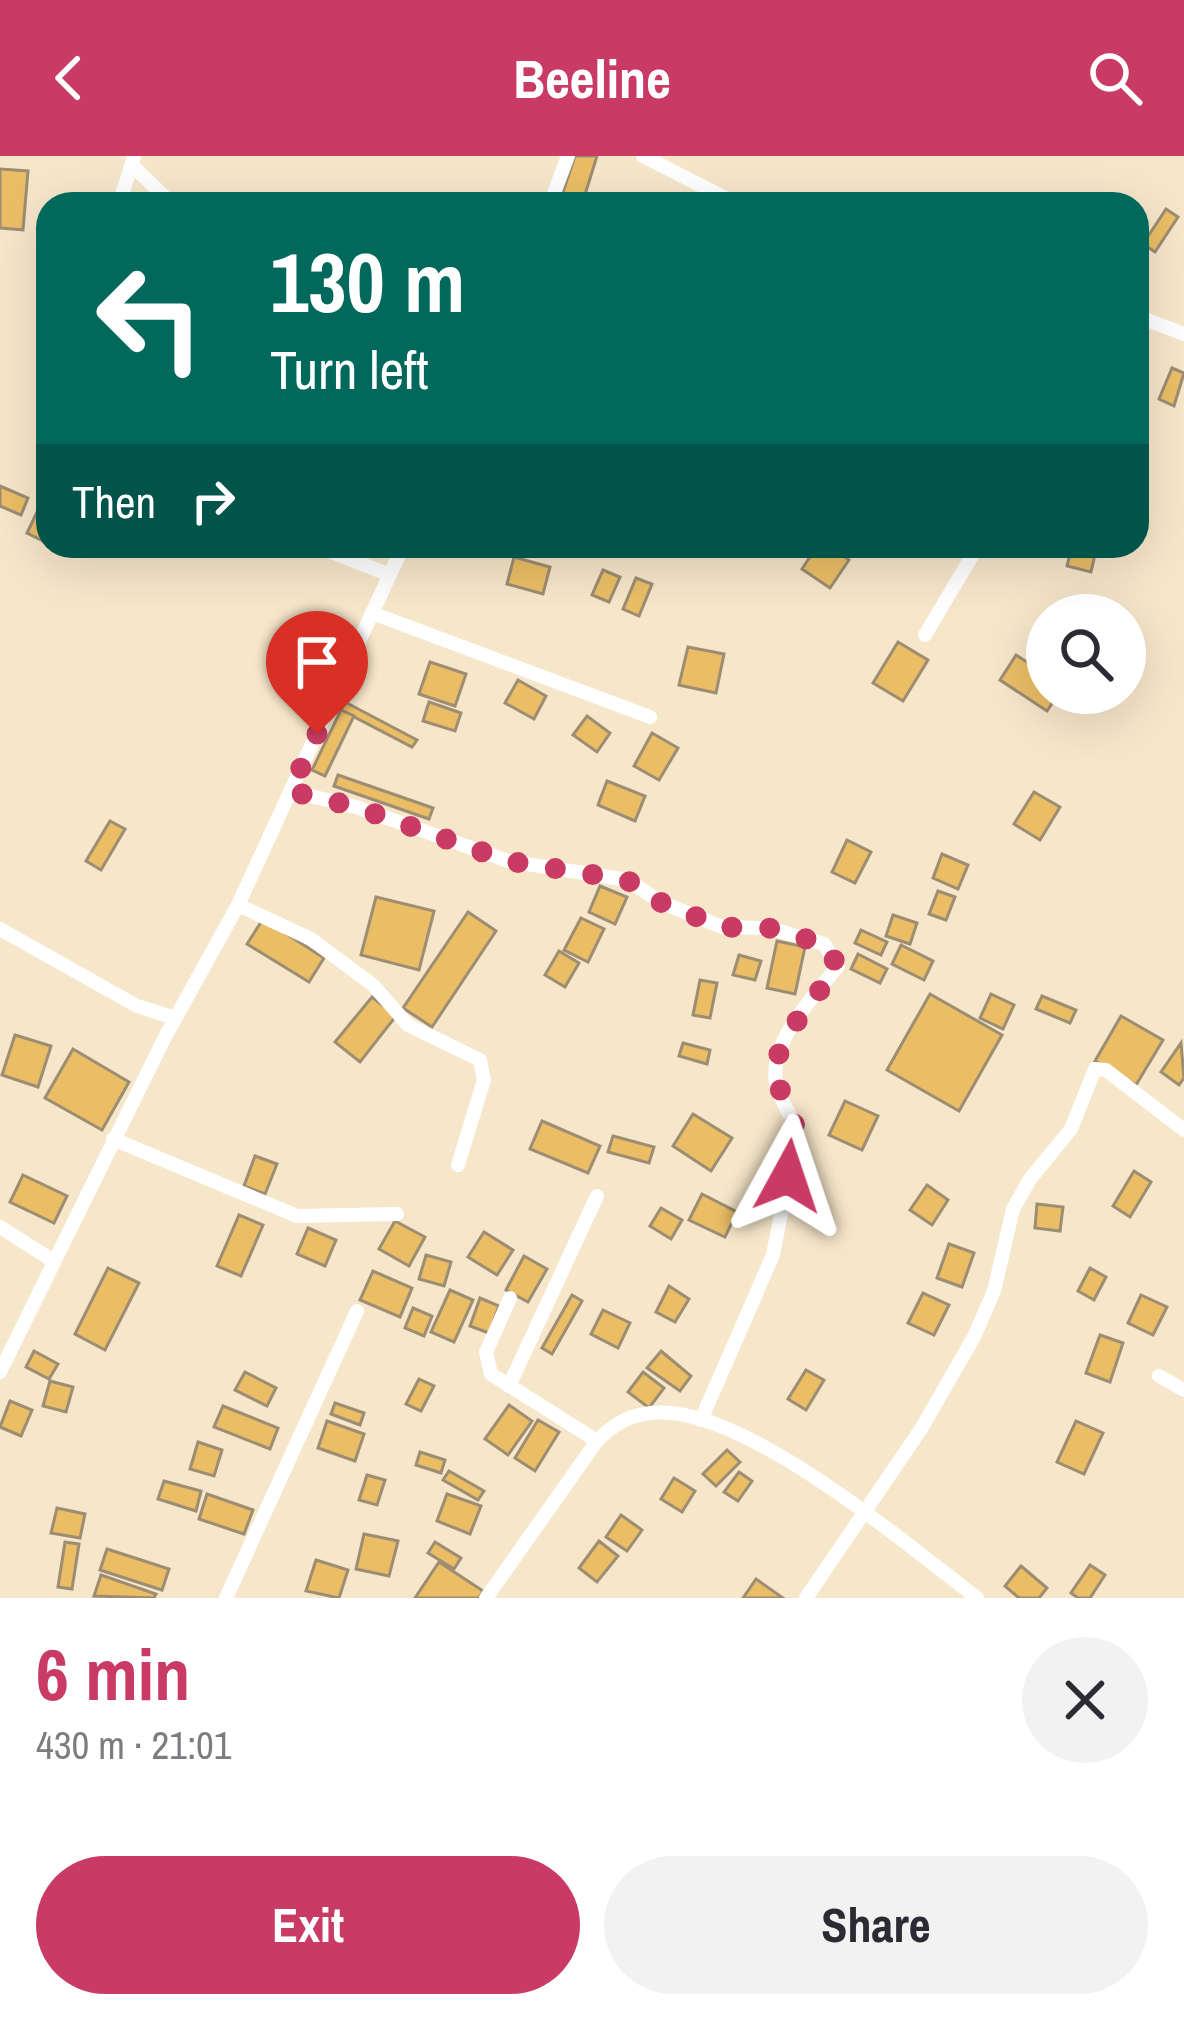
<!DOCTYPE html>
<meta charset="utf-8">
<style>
:root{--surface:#fff;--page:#f2f2f3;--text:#2b2b33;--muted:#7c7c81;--accent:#c93b65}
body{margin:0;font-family:"Archivo Narrow",sans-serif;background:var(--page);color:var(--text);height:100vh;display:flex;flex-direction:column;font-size:45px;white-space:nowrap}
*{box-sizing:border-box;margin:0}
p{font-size:39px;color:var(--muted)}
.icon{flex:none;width:66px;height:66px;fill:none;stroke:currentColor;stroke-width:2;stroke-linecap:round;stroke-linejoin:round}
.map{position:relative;height:1442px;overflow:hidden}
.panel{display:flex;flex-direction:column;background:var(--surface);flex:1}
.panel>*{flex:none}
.guide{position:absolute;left:36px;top:36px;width:1113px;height:366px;border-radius:36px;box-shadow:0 12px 48px #0002;background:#00695c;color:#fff;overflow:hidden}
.tools{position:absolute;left:1026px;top:438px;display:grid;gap:24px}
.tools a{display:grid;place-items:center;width:120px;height:120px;border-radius:50%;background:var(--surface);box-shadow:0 12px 48px #0002;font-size:60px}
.pin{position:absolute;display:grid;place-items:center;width:102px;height:102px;color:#fff;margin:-123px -51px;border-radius:50% 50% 50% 0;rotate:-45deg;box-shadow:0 0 12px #0007}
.pin .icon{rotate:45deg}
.me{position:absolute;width:132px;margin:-66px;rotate:5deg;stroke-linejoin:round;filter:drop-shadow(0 0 9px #0008)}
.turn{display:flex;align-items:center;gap:42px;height:252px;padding:0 36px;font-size:54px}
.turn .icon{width:156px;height:156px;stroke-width:2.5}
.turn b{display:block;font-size:84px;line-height:102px}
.then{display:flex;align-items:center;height:114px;padding:0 36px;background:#0003;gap:24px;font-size:45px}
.round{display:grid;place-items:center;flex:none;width:126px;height:126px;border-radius:63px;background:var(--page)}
.headline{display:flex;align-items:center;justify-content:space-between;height:204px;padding:0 36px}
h1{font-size:72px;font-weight:700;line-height:90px;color:var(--accent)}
.button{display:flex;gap:24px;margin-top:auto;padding:24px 36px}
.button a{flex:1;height:138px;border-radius:72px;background:var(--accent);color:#fff;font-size:48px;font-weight:700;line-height:138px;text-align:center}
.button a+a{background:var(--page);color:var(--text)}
header{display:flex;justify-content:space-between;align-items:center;height:156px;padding:0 36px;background:var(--accent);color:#fff;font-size:54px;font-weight:700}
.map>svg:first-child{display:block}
</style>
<header><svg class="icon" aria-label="back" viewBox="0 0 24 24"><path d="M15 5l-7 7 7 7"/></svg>Beeline<svg class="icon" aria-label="search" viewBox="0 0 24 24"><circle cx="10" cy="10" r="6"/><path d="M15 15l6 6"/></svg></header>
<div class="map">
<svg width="1184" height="1442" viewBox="0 0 1184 1442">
<rect width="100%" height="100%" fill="#f6e6ca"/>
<g fill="#ebbe66" stroke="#9c8d73" stroke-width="3">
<polygon points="575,0 597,0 583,45 562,39"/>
<polygon points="0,13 28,15 23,74 0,72"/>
<polygon points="1166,53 1178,61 1155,96 1143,88"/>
<polygon points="1172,212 1184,217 1174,250 1159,243"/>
<polygon points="0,330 28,342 21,359 0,350"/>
<polygon points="48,333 48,379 45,386 27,377"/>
<polygon points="817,390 829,390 849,404 830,432 802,413"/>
<polygon points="1072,390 1097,390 1091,416 1067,410"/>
<polygon points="514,401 550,411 543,438 507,428"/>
<polygon points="603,414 620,421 609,446 592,439"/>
<polygon points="636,422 652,428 639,460 623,453"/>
<polygon points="898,486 928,504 903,545 873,527"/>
<polygon points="688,491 724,498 716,537 679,529"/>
<polygon points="1016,499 1047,519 1047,537 1059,537 1047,555 1000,524"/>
<polygon points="430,506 466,518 455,550 419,538"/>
<polygon points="518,524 546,540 534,563 505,547"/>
<polygon points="345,546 417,584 412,591 341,554"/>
<polygon points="429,546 461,557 455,575 423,565"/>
<polygon points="341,554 354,560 325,620 312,614"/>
<polygon points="587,560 610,577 597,596 573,579"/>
<polygon points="652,577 678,592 659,624 634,610"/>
<polygon points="338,619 433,652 429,663 334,630"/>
<polygon points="607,625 645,640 635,665 598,649"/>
<polygon points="1034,636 1060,651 1040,684 1014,668"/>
<polygon points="110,665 125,673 101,714 86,705"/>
<polygon points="847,684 871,696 855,727 832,716"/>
<polygon points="942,698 968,709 958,733 933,722"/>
<polygon points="600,730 627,741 615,768 589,756"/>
<polygon points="938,735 955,741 946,764 929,758"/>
<polygon points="376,741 434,755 419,814 361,799"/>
<polygon points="468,756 496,775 432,871 403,852"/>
<polygon points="893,759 917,767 910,788 886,780"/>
<polygon points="581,762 604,773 588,806 564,794"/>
<polygon points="263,763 324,802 309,826 247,788"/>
<polygon points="861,774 887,786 881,799 855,787"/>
<polygon points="777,785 805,791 795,838 767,832"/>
<polygon points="901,789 933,805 924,824 892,808"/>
<polygon points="559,795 579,807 565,831 545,819"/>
<polygon points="858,798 887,813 880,827 851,813"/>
<polygon points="739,799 761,805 755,824 733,819"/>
<polygon points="700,824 717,827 710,862 693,859"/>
<polygon points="930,838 1002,879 959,955 887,914"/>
<polygon points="991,838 1014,849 1003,873 980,862"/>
<polygon points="1042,840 1076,854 1070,867 1036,853"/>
<polygon points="372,841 396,860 360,906 335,886"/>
<polygon points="1121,860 1163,884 1136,929 1095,905"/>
<polygon points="15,879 51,890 38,931 2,919"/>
<polygon points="683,887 710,894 707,908 679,900"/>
<polygon points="1181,887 1184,922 1179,929 1161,916"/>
<polygon points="73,893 129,926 102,974 45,942"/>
<polygon points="845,945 878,960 862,994 829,979"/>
<polygon points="693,958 732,982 711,1015 673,990"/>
<polygon points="542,965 600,990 588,1017 530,993"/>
<polygon points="613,980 654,991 649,1007 608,996"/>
<polygon points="255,1000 277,1008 265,1038 244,1030"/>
<polygon points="769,1000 784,1007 770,1038 755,1031"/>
<polygon points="1134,1015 1151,1026 1130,1061 1113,1050"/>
<polygon points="23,1019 67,1040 54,1067 10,1046"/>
<polygon points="927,1029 948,1044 932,1069 910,1054"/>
<polygon points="702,1038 737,1056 725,1081 689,1064"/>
<polygon points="1037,1048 1063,1051 1060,1075 1035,1072"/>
<polygon points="661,1052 682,1064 671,1083 650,1070"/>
<polygon points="239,1059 263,1069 241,1120 217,1110"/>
<polygon points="395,1065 425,1081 409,1110 379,1093"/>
<polygon points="308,1072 336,1084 325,1110 297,1098"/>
<polygon points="484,1076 513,1094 497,1119 468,1101"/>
<polygon points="949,1088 974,1097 962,1131 937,1122"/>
<polygon points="426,1099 451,1106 444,1130 419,1123"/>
<polygon points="524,1100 547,1113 528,1146 506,1134"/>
<polygon points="108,1112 139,1127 105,1194 75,1178"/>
<polygon points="1090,1112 1106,1121 1094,1144 1078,1135"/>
<polygon points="373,1115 412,1132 400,1161 360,1144"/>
<polygon points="669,1130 689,1143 675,1166 656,1156"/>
<polygon points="450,1134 473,1144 454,1186 431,1176"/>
<polygon points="923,1137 949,1149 934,1179 908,1167"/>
<polygon points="572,1139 582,1145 552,1198 542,1192"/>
<polygon points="1141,1139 1167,1151 1153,1179 1128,1167"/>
<polygon points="480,1142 499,1150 489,1177 470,1170"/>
<polygon points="413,1152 432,1160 424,1180 405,1172"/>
<polygon points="603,1154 630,1167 618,1192 591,1178"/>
<polygon points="1100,1179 1123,1187 1110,1226 1086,1217"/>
<polygon points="34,1195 58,1208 49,1223 26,1211"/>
<polygon points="661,1195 691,1220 680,1235 647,1212"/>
<polygon points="806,1214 824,1224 806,1254 788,1243"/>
<polygon points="245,1216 276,1232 267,1250 235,1234"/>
<polygon points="643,1216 664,1232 649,1252 628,1236"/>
<polygon points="419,1223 434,1230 421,1255 406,1248"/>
<polygon points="50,1225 73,1231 66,1256 43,1250"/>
<polygon points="10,1245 32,1254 21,1280 0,1271"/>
<polygon points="335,1247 364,1257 360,1269 331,1258"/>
<polygon points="509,1249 532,1265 508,1299 485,1283"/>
<polygon points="223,1250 278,1272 270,1293 214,1271"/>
<polygon points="538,1264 559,1276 535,1315 515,1302"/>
<polygon points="327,1265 364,1278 355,1305 318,1292"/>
<polygon points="1076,1265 1103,1277 1084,1318 1057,1306"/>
<polygon points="198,1286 222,1294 214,1320 190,1313"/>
<polygon points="727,1294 740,1306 716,1330 703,1318"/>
<polygon points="420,1296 445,1304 441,1317 416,1309"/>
<polygon points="449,1315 484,1335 478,1344 443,1324"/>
<polygon points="739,1316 752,1325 738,1345 724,1336"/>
<polygon points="367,1319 385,1324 377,1349 359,1344"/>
<polygon points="674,1322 695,1335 682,1356 661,1343"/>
<polygon points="164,1325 201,1335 196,1355 158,1343"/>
<polygon points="207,1338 253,1354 244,1378 199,1363"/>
<polygon points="447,1338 481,1350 470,1378 437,1365"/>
<polygon points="57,1352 85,1358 80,1382 51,1377"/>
<polygon points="621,1359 642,1374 627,1395 606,1381"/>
<polygon points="364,1378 398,1385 389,1420 356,1413"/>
<polygon points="599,1385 618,1400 597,1426 579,1412"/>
<polygon points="65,1386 79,1388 72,1433 58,1431"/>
<polygon points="435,1386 461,1402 454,1413 428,1397"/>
<polygon points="107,1393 169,1413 162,1434 100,1414"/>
<polygon points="316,1404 348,1414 339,1442 306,1435"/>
<polygon points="439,1406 483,1435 479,1442 415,1442"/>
<polygon points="1090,1409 1105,1419 1090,1442 1078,1442 1071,1437"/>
<polygon points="1021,1410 1047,1432 1039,1442 1019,1442 1005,1430"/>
<polygon points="101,1419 156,1438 154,1442 94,1440"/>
<polygon points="756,1423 783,1442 743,1442"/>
</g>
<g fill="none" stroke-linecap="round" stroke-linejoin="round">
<g stroke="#fff" stroke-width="14">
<polyline points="643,0 737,48"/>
<polyline points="132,9 172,48"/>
<polyline points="119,48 134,1"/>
<polyline points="550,48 568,0"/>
<polyline points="1137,160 1184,178"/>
<polyline points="316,390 390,419"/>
<polyline points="372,457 650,561"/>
<polyline points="925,479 978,390"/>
<path d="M 290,635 L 356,651 L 508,705 L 627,724 L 663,747 L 722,771 L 769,772 L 824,788 L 838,810 C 814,841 769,884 776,927 C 780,947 794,959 796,980 L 773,1099 L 701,1264"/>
<polyline points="238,749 311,783 373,829 408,869 480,904 484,924 458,1009"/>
<polyline points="0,773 137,850 175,862"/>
<polyline points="113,983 297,1060 397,1058"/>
<polyline points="0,1071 52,1104"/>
<polyline points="510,1142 486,1196 491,1218 597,1285"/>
<polyline points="0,1216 165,881 238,749 403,390"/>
<polyline points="1159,1220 1184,1234"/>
<polyline points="509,1230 597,1040"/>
<polyline points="226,1442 357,1155"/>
<path d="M 486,1442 L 597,1285 C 618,1263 640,1254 671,1257 C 760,1265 904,1386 977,1442"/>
<polyline points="806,1442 921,1273 974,1181 994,1135 1013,1053 1030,1023 1071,973 1095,913 1106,914 1184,974"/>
</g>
</g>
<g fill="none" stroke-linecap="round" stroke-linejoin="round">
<polyline stroke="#c93b65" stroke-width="21" stroke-dasharray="0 37.8" points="317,578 290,635 356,651 508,705 627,724 662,747 722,771 769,772 824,788 838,810 789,876 777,902 775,923 795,964 788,1020"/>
</g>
</svg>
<div class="tools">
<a><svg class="icon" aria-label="search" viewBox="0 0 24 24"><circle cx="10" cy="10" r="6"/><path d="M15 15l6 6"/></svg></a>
</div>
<div class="pin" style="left:317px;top:578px;background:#d93025"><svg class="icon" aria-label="arrive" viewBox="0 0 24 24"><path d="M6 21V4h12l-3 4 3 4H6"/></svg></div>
<svg class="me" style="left:788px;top:1020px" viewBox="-20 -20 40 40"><path d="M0-17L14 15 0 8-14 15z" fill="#c93b65" stroke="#fff" stroke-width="4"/></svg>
<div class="guide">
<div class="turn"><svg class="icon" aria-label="left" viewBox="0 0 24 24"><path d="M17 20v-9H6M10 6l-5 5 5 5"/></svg><div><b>130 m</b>Turn left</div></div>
<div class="then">Then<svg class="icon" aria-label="right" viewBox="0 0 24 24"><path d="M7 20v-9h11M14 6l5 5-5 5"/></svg></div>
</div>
</div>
<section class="panel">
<div class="headline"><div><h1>6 min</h1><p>430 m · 21:01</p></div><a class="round"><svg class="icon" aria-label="close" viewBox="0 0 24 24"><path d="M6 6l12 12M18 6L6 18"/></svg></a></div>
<div class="button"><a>Exit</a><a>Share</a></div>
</section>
